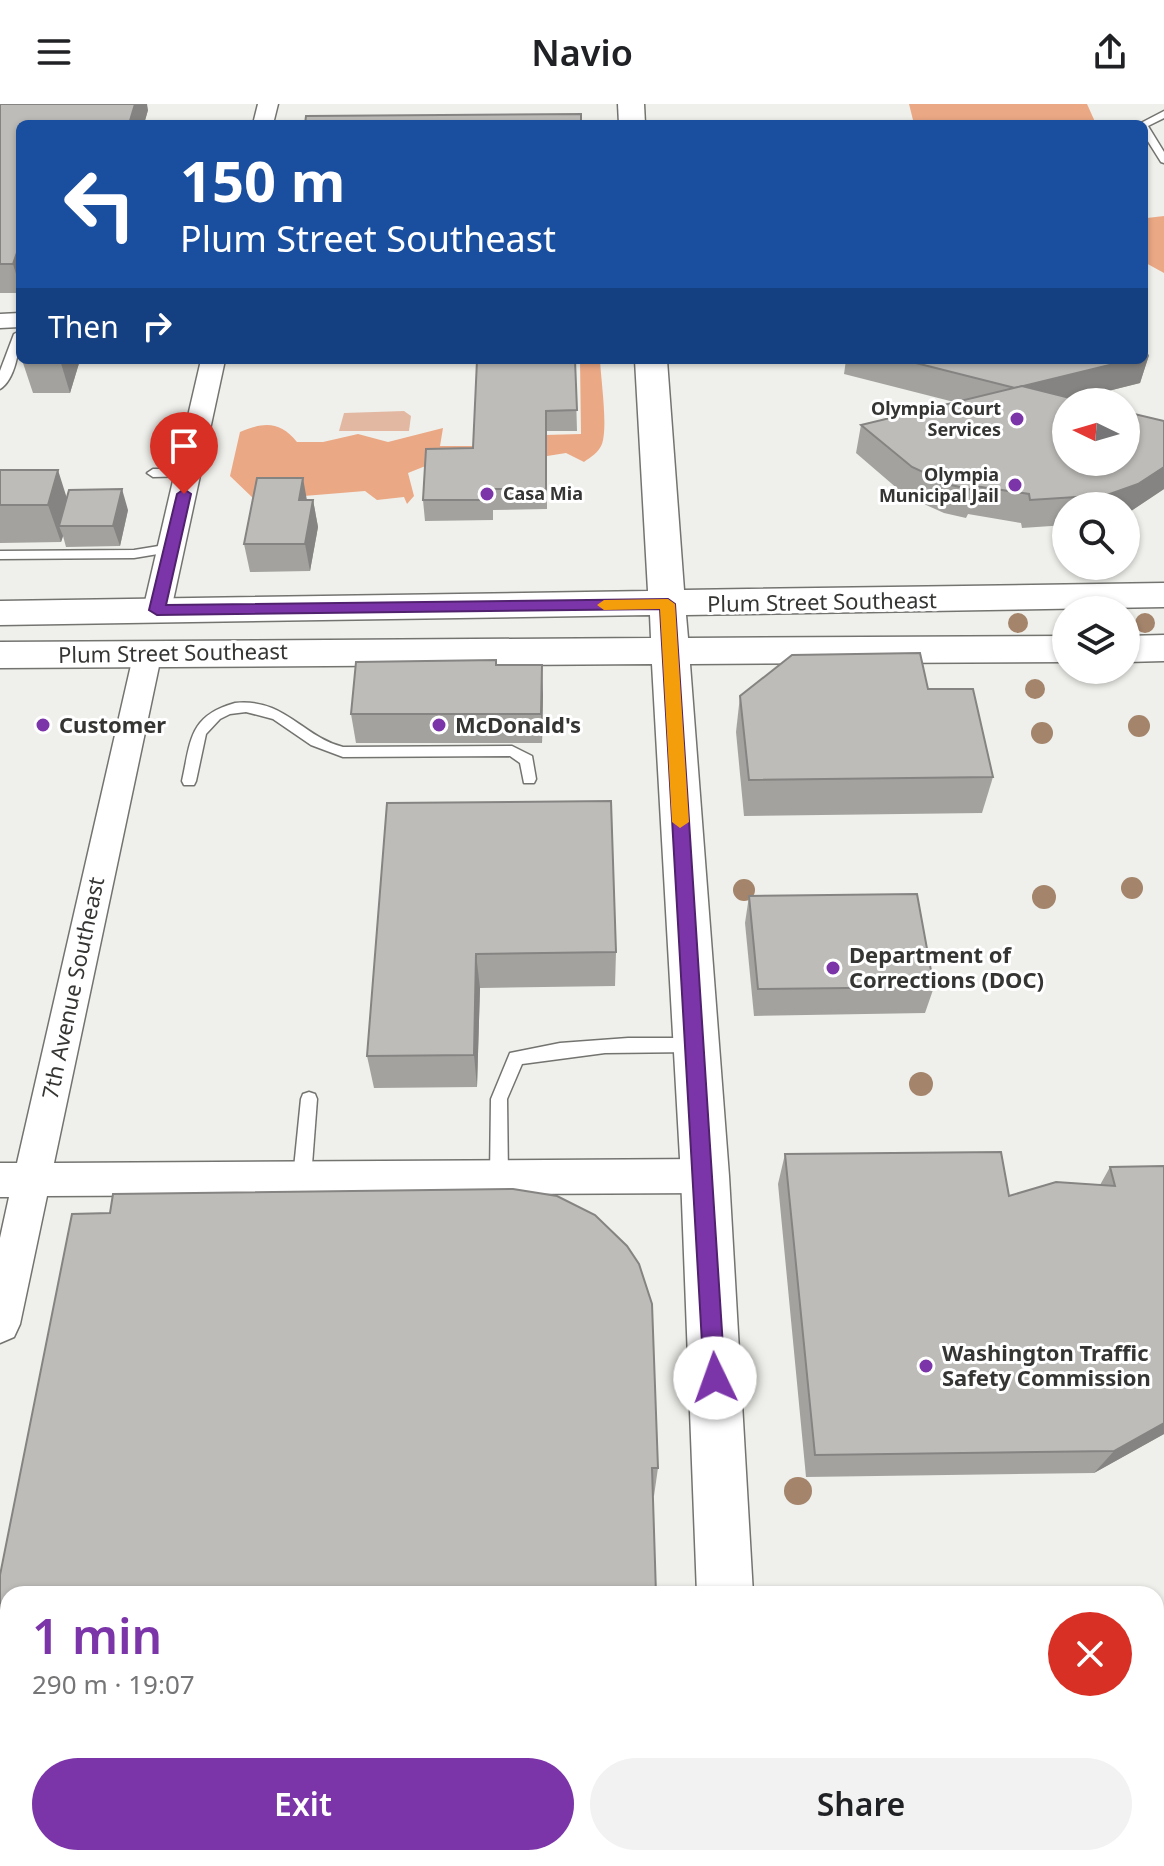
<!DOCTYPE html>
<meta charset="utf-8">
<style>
:root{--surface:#fff;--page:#f2f2f2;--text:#202124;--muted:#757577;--accent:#7b35a9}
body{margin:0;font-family:"Noto Sans",sans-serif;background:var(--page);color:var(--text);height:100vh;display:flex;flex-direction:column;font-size:30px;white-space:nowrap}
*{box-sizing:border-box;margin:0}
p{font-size:26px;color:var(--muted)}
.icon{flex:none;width:44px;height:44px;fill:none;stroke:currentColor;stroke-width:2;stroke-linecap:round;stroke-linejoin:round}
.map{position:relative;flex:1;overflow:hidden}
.side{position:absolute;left:0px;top:1482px;width:1164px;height:280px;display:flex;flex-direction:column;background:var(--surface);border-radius:24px 24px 0 0;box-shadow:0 2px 6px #0004}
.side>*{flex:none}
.hud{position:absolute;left:16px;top:16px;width:1132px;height:244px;border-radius:12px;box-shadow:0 2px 6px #0004;background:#1a4fa0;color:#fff;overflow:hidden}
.needle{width:52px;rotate:275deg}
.fabs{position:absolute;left:1052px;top:284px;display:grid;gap:16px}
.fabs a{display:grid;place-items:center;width:88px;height:88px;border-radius:50%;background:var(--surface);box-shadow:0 2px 6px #0004;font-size:40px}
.pin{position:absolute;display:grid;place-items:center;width:68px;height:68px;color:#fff;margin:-82px -34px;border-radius:50% 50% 50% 0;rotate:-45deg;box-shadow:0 0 8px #0007}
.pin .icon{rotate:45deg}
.me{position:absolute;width:88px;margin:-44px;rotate:357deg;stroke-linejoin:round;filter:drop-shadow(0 0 6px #0008)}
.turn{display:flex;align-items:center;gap:28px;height:168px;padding:0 32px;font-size:36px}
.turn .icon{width:104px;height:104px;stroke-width:2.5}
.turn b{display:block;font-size:56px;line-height:68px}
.then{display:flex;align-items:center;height:76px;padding:0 32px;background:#0003;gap:16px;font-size:30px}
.round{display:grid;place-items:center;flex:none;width:84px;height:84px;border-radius:42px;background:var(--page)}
.headline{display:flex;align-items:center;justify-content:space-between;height:136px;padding:0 32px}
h1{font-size:48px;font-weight:600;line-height:60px;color:var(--accent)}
.button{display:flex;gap:16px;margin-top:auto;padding:16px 32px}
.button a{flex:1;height:92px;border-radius:48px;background:var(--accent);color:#fff;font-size:32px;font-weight:600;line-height:92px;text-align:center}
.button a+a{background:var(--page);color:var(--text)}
header{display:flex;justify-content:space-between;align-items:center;height:104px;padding:0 32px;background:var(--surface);font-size:36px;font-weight:600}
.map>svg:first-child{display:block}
</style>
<header><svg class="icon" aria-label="menu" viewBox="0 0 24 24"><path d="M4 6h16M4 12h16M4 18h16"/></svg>Navio<svg class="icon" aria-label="share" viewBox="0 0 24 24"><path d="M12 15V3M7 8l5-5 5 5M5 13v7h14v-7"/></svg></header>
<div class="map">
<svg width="1164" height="1762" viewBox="0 0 1164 1762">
<rect width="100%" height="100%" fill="#eff0eb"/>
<polygon fill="#e2b8a3" points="404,307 411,312 409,327 339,327 344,309"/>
<g fill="#eba885">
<polygon points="909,0 1087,0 1096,20 914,20"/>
<polygon points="1144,110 1147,114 1164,112 1164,169 1144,158"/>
<path d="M 580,256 L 600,256 C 601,277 608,322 602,340 C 599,348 591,353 584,358 L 566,349 L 497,360 L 428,361 L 408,369 L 414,392 L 407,400 L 404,393 L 377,396 L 365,387 L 255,396 L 230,372 L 240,328 C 264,318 280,317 297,338 L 323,338 L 358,330 L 388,338 L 443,324 L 440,342 L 491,342 L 507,332 L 581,330 Z"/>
</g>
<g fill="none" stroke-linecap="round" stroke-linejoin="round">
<g stroke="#737370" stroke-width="3">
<g id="lane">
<polygon points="1164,7 1164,14 1148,22 1164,48 1164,59 1161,58 1144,31 1144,20 1139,20"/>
<path d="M 20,227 C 20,244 15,276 0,285 L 0,267 L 14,230 Z"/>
<polygon points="189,365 195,369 193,372 153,373 147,369 153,365"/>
<polygon points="171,440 176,441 176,447 134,454 0,455 0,447 134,446"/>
<path d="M 235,599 C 285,594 301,632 343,643 L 512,642 L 532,652 L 536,675 L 534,679 L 524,679 L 520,659 L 510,652 L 343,653 L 311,641 L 273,615 L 246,608 L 230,610 L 220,615 L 206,630 L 196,677 L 194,681 L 184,681 L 182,677 C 191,636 189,612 235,599 Z"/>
<polygon points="628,934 695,934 701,936 703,941 701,946 695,948 605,949 522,960 507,995 508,1073 505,1079 499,1081 493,1079 490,1073 491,995 510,949 560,939"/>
<polygon points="309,988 315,990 317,995 311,1074 308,1080 302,1082 296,1080 293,1074 301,995 303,990"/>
</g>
</g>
<g stroke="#737370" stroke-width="3">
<g id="street">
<polygon points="258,0 278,0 273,20 253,20"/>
<polygon points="20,209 20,223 0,224 0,210"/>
<polygon points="201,256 225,256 171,506 167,513 147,513 143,506"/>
<polygon points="148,538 158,541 162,548 54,1059 705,1055 718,1060 724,1072 718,1084 705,1089 47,1092 20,1220 14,1233 0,1239 0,1134 9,1093 0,1093 0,1059 17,1059 134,548 138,541"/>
</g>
</g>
<g stroke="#737370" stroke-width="3">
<g id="secondary">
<polygon points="618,0 644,0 645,20 619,20"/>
<polygon points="635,256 667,256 684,486 1164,479 1164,503 686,511 688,534 1066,532 1066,558 690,560 729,1072 753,1490 697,1490 681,1072 652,560 0,564 0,538 651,534 650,511 0,521 0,497 648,487"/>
<polygon points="1164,531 1164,557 1126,558 1126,532"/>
<rect x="704" y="1754" width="62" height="8"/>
</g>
</g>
<use href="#lane" fill="#fff" fill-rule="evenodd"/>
<use href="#street" fill="#fff" fill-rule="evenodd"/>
<use href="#secondary" fill="#fff" fill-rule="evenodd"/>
<g stroke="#838480" stroke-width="8" stroke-dasharray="13 13" stroke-linecap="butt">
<polyline points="1156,1717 1164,1712"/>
<polyline points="1089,1762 1101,1754"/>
</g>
</g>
<g fill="#a4846b">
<circle cx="1018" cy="519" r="10"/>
<circle cx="1145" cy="519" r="10"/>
<circle cx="1035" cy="585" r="10"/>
<circle cx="1139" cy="622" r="11"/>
<circle cx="1042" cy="629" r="11"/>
<circle cx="1132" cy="784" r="11"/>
<circle cx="744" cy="786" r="11"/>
<circle cx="1044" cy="793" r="12"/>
<circle cx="921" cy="980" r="12"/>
<circle cx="798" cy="1387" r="14"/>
</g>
<g fill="#a3a29f">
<polygon points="0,0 148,6 144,20 20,20 20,189 0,189"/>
<polygon points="1144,245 1149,251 1140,279 1076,295 1086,298 1066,298 1066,358 1126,358 1126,308 1164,317 1164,385 1128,409 1126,409 1126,402 1066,402 1066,421 1022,424 1021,419 968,410 966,414 944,409 906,392 856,349 861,321 954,298 844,270 846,256 1144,256"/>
<polygon points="22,256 80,256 70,289 33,289"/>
<polygon points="575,256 577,327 547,327 547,405 493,406 493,416 425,417 423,396 473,344"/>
<polygon points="0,366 67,394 128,406 120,442 66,443 63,432 61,438 0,439"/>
<polygon points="307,396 313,396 318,423 310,467 250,468 244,440"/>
<polygon points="496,561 543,590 542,639 356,639 351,610"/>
<polygon points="928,585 993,673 982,709 744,712 736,628 740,592"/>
<polygon points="387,699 616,848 615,882 480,884 477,983 374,984 367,952"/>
<polygon points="749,792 934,883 925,909 754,912 745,819"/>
<polygon points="785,1050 1009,1092 1100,1081 1110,1063 1164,1062 1164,1330 1094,1369 806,1373 778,1080"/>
<polygon points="72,1110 658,1364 654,1392 8,1490 8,1716 0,1713 1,1696 0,1696 0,1471"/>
</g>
<g fill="#858482">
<polygon points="135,0 147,0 148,6 144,20 129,20"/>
<polygon points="20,140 20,183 13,160"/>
<polygon points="1149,251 1140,279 1008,312 1015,284 1130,256 1144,256 1144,253"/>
<polygon points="60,256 80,256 70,289"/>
<polygon points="1164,363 1164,385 1128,409 1126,409 1126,402 1103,402 1107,391"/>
<polygon points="58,366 70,404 59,422 63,432 61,438 48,401"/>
<polygon points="303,374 308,402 299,396"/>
<polygon points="122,385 128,406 120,442 113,422"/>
<polygon points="313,396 318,423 310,467 305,440"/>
<polygon points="542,561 543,590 542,639 541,610"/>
<polygon points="476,850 480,884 477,983 474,951"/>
<polygon points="1164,1319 1164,1330 1094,1369 1114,1347"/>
</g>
<g fill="#bebcb9" stroke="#858482" stroke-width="2">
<polygon points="0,0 135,0 129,20 20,20 20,140 13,160 0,160"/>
<polygon points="581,10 581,20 305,20 306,12"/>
<polygon points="477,256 575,256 577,306 546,307 546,385 492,385 492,396 423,396 426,345 473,344"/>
<polygon points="904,256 1130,256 1015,284"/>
<polygon points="1022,282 1086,298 1066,298 1066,358 1126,358 1126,308 1164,317 1164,363 1138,380 1107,391 1030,396 1029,390 975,382 973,386 951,381 912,363 861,321"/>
<polygon points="0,366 58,366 48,401 0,401"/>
<polygon points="257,374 303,374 299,396 313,396 305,440 244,440"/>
<polygon points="122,385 113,422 59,422 69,386"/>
<polygon points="920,549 928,585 973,585 993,673 749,676 740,592 792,551"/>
<polygon points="496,556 496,561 542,561 541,610 351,610 356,558"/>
<polygon points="611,697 616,848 476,850 474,951 367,952 387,699"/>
<polygon points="917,790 934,883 758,885 749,792"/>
<polygon points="1001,1048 1009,1092 1056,1078 1115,1082 1110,1063 1164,1062 1164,1319 1114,1347 815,1351 785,1050"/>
<polygon points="513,1085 557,1092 595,1111 627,1142 639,1160 652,1200 658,1364 652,1364 656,1490 8,1490 8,1713 0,1713 3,1683 0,1683 0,1471 72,1110 110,1109 113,1090"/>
</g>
<polygon fill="#7b35a9" stroke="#50226e" stroke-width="2" points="184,385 191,390 166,501 668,495 675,500 725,1274 722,1282 715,1285 707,1282 704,1274 660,505 157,511 149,506 177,390"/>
<polygon fill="#f59e0b" points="668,495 675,500 689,718 680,724 672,718 660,505 604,506 597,501 604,496"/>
<g fill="#7b35a9" stroke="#fff" stroke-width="3">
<circle cx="1017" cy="315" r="8"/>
<circle cx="1015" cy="381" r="8"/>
<circle cx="487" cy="390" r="8"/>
<circle cx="43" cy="621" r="8"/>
<circle cx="439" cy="621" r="8"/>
<circle cx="833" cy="864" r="8"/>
<circle cx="926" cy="1262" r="8"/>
</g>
<g text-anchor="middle" stroke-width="6" stroke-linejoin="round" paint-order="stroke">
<g font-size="18" font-weight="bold" fill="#353533" stroke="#fff" text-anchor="end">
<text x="1001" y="311">Olympia Court<tspan x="1001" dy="21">Services</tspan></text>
<text x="999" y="377">Olympia<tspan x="999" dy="21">Municipal Jail</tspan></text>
<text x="503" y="396" text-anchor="start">Casa Mia</text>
</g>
<g font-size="22" fill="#353533" stroke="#fff">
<text transform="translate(822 498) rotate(-1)" y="8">Plum Street Southeast</text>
<text transform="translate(173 549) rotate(-1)" y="8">Plum Street Southeast</text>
<text transform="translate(73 884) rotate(-78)" y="8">7th Avenue Southeast</text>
</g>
<g font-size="22" font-weight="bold" fill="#353533" stroke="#fff" text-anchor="start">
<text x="59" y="629">Customer</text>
<text x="455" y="629">McDonald's</text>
<text x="849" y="859">Department of<tspan x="849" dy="25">Corrections (DOC)</tspan></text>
<text x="942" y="1257">Washington Traffic<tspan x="942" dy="25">Safety Commission</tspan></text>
</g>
</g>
</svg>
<div class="fabs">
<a><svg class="needle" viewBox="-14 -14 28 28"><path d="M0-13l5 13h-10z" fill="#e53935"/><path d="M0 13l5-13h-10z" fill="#757577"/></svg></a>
<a><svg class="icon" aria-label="search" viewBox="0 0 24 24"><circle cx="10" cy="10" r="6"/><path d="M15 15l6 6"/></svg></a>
<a><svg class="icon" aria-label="layers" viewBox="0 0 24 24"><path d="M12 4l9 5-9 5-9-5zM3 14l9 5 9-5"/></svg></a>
</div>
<div class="pin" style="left:184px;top:390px;background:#d93025"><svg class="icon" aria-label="arrive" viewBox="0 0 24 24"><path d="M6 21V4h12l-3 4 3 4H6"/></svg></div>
<svg class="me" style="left:715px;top:1274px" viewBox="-20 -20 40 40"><circle r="19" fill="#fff"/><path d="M0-13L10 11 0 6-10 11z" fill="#7b35a9"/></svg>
<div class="hud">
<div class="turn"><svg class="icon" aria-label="left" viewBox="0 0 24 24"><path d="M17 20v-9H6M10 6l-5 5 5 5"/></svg><div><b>150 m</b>Plum Street Southeast</div></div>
<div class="then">Then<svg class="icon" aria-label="right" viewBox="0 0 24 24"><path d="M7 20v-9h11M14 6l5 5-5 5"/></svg></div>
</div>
<section class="side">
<div class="headline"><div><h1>1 min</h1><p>290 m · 19:07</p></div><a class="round" style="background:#d93025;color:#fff"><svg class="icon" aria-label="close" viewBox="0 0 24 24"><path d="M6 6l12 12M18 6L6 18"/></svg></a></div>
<div class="button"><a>Exit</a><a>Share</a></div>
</section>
</div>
